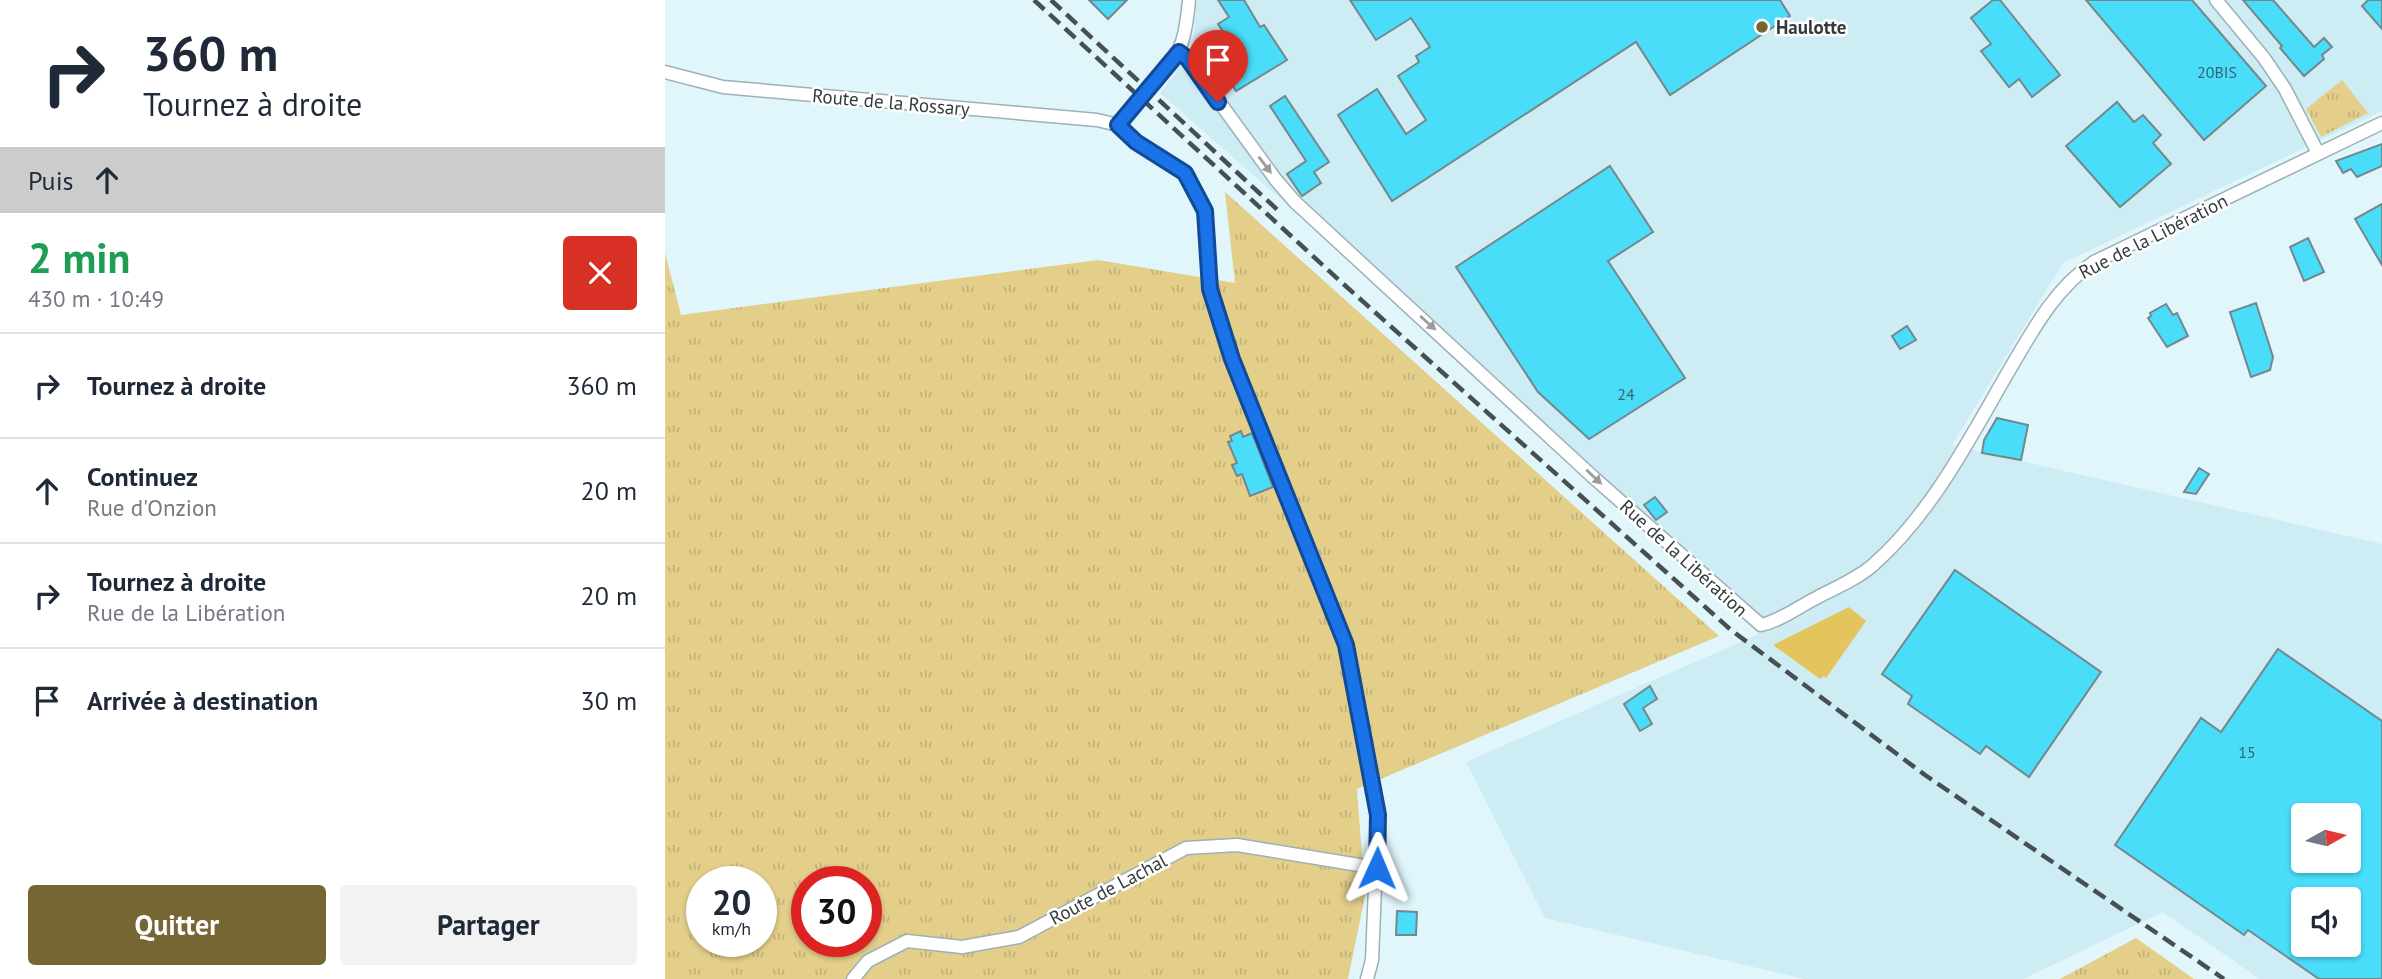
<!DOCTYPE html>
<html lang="fr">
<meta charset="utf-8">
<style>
:root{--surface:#fff;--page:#f2f2f3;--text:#1f2937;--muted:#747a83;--line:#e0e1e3;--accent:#766634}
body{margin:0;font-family:"PT Sans",sans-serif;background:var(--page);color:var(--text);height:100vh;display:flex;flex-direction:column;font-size:26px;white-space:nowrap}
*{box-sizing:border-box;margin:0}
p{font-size:23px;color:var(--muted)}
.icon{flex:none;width:38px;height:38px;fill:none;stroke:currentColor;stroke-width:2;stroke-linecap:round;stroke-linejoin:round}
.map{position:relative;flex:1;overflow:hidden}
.details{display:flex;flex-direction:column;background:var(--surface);width:665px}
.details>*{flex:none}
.banner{background:#fff;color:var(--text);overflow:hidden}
.needle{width:46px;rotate:82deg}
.tools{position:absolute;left:1626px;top:803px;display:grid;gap:14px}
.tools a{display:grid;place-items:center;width:70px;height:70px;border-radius:7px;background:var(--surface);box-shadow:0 2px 5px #0004;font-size:35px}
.speed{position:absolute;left:21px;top:866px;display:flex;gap:14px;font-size:35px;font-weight:700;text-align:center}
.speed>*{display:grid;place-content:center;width:91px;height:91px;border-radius:50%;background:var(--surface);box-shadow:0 2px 5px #0004;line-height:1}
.speed small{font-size:18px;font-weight:400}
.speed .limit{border:10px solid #d22;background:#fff;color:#111}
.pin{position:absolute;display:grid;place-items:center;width:60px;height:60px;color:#fff;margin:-72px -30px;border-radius:50% 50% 50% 0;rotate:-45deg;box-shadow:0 0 7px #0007}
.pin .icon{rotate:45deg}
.me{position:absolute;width:77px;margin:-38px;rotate:1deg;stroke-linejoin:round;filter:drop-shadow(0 0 5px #0008)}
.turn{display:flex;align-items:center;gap:24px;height:147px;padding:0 28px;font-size:32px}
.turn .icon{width:91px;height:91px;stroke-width:2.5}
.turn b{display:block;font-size:49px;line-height:60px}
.then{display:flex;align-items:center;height:66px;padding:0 28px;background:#0003;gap:14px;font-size:26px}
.round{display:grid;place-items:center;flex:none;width:74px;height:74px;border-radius:7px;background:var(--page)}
.summary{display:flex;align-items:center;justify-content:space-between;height:119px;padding:0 28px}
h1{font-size:42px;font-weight:600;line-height:52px;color:#1e9e55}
.cta{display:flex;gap:14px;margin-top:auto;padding:14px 28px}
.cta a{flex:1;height:80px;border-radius:7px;background:var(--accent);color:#fff;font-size:28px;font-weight:600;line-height:80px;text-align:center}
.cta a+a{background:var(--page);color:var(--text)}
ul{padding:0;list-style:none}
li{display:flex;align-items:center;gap:21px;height:105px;padding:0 28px;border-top:2px solid var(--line)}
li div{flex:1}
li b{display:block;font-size:26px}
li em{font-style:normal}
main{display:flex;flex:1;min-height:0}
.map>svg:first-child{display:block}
</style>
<main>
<section class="details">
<div class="banner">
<div class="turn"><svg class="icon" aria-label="right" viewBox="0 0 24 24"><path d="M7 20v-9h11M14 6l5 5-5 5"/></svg><div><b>360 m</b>Tournez à droite</div></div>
<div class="then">Puis<svg class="icon" aria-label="ahead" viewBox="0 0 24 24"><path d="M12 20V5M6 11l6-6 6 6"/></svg></div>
</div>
<div class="summary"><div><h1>2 min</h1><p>430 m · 10:49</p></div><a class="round" style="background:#d93025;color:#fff"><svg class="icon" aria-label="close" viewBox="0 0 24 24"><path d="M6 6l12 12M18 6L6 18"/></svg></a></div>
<ul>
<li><svg class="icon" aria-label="right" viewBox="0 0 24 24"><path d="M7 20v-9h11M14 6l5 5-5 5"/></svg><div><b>Tournez à droite</b></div><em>360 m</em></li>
<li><svg class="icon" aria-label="ahead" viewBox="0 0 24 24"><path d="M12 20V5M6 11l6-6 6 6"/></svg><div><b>Continuez</b><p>Rue d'Onzion</p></div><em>20 m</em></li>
<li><svg class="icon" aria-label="right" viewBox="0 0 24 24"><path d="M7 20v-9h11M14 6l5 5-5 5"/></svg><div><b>Tournez à droite</b><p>Rue de la Libération</p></div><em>20 m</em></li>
<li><svg class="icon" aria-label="arrive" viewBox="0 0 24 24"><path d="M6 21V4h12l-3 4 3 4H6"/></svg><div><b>Arrivée à destination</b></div><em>30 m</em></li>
</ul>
<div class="cta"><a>Quitter</a><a>Partager</a></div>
</section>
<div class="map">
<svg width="1717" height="979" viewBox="0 0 1717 979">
<defs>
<pattern id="grass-tufts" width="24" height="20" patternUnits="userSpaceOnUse" patternTransform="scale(1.75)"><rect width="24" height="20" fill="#e3ce8a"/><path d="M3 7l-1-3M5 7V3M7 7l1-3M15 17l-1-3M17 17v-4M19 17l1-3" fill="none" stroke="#c3b278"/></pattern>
</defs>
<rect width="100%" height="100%" fill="#e0f6fb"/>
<path fill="#cdecf4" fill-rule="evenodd" d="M 532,0 L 1717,0 L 1717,111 L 1398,263 L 1287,445 L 1717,544 L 1717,979 L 1595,979 L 1498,912 L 1358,979 L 1140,979 L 880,918 L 801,762 L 1094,634 L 628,210 L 495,93 L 527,51 ZM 1638,816 L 1684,816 L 1684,861 L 1638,861 ZM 1638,900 L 1684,900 L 1684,945 L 1638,945 Z"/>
<g fill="url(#grass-tufts)" fill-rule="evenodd">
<polygon points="1677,80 1703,113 1656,137 1641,109"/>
<path d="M 560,192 L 1054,636 L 692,789 L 700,896 L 683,979 L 0,979 L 0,253 L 16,315 L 433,260 L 570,283 ZM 37,882 L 96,882 L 96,942 L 37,942 ZM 142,882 L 201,882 L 201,942 L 142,942 Z"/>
<polygon points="1471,938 1529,979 1395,979"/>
</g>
<polygon fill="#e4c45c" points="1184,607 1201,621 1161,678 1158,676 1155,679 1108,645"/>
<g fill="#49ddfa" stroke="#74888c" stroke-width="2" fill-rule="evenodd">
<polygon points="424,0 462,0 443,19"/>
<polygon points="553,0 579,0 595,27 599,25 622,60 571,91 550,56 567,45 553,24 564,17"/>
<polygon points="685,0 1115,0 1125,16 1005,95 971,42 727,201 673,115 712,89 741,134 761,120 733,76 754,62 751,56 765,47 746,18 711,40"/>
<polygon points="1328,0 1335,0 1395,75 1367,97 1354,79 1344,87 1316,51 1326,44 1306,18"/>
<polygon points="1421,0 1527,0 1601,86 1539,140"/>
<polygon points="1578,0 1608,0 1649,47 1659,38 1667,47 1657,55 1659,59 1639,76 1615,48 1617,46"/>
<polygon points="1703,0 1717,0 1717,29 1697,6"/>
<polygon points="620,96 664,162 649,172 656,183 637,196 622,174 641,161 605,106"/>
<polygon points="1452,102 1469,122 1478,115 1496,135 1488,143 1506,164 1455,207 1401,146"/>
<polygon points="1717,144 1717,166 1692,177 1686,169 1678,173 1671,161"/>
<polygon points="945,166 988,232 943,261 1020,378 924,439 873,392 791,267"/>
<polygon points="1717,204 1717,265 1690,219"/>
<polygon points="1643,238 1659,272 1639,281 1625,247"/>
<polygon points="1591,303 1608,357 1605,370 1586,377 1565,312"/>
<polygon points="1501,304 1508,315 1512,313 1523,336 1502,347 1483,318 1486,316 1485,313"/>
<polygon points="1242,326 1251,340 1235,349 1227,336"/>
<polygon points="1332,418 1363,425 1356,460 1317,453 1319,440"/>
<polygon points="576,431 578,437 587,433 608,487 585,496 577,474 572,476 567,465 572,463 563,442 567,441 565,436"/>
<polygon points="1534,468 1544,474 1531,494 1519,492"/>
<polygon points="990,497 1002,512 991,520 979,505"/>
<polygon points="1290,570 1436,672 1364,777 1321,746 1315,754 1243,704 1247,696 1217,674"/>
<path d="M 1613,649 L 1717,721 L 1717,979 L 1654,979 L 1583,930 L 1579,935 L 1450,845 L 1536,718 L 1556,732 ZM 1638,816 L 1684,816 L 1684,861 L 1638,861 ZM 1638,900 L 1684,900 L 1684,945 L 1638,945 Z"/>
<polygon points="985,686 992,699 978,708 987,724 975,731 959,704"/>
<polygon points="732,911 752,912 751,935 731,935"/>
</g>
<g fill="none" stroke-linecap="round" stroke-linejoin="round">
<g stroke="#9db1b6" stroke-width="15">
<g id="minor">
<polyline points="1551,0 1599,58 1620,89 1653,153"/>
<path d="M 514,52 L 523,59 L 611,180 L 630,202 L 928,477 L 1096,625 C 1115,621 1135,606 1153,597 C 1172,587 1192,579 1208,565 C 1266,514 1304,440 1342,374 C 1367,332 1388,290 1429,262 L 1717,123"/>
<polyline points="0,72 58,87 432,120 453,125"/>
<path d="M 490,83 C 517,49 520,44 524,0"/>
<polyline points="466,108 453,125 471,142 520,173 540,211 545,289 567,359 681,645 713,815 707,960 702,979"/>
<polyline points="188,979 203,961 242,941 297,947 354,937 521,848 572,845 712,868"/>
</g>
</g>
<use href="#minor" stroke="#fff" stroke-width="12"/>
<g stroke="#465052" stroke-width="4.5" stroke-dasharray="14 7" stroke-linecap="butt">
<polyline points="369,0 675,281 1066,630 1260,775 1559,979"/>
<polyline points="386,0 617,214"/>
</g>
<g stroke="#9db1b6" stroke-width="15" stroke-linecap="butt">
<polyline id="minor-bridge" points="466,108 490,83"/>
</g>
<use href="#minor-bridge" stroke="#fff" stroke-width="12"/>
</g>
<defs><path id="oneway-solid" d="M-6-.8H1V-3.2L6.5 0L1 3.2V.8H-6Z" transform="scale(1.75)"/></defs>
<g fill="#999d9e">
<use href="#oneway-solid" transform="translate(600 165) rotate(53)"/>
<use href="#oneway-solid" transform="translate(763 323) rotate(42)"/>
<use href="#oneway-solid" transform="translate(929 477) rotate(43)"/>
</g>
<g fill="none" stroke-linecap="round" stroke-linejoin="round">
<g stroke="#114b97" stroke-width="18">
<polyline id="route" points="553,102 523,59 514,52 453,125 471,142 520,173 540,211 545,289 567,359 681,645 713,815 712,868"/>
</g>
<use href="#route" stroke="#1a73e8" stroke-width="12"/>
</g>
<circle fill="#766634" stroke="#fff" stroke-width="2.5" cx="1097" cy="27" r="7"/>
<g text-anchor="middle" stroke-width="5" stroke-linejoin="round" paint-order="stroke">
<g font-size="16" fill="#38646c">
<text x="1552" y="78">20BIS</text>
<text x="961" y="400">24</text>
<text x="1582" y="758">15</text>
</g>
<g font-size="19" font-weight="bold" fill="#333b3d" stroke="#fff" text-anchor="start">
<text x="1111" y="34">Haulotte</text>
</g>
<g font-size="19" fill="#333b3d" stroke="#fff">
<text transform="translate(226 102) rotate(5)" y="7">Route de la Rossary</text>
<text transform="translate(1488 236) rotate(-27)" y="7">Rue de la Libération</text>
<text transform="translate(1019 558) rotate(42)" y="7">Rue de la Libération</text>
<text transform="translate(443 889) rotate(-28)" y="7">Route de Lachal</text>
</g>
</g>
</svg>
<div class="tools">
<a><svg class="needle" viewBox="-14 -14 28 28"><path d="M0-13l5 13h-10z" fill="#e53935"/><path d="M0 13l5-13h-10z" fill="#747a83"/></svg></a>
<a><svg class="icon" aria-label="sound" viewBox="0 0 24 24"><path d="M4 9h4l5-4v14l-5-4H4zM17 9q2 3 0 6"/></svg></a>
</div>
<div class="speed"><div>20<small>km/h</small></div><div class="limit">30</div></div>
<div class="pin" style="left:553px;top:102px;background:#d93025"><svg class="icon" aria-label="arrive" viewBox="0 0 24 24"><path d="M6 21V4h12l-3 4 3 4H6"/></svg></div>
<svg class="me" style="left:712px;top:868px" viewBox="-20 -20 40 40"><path d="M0-17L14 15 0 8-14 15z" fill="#1a73e8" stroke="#fff" stroke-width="4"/></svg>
</div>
</main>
